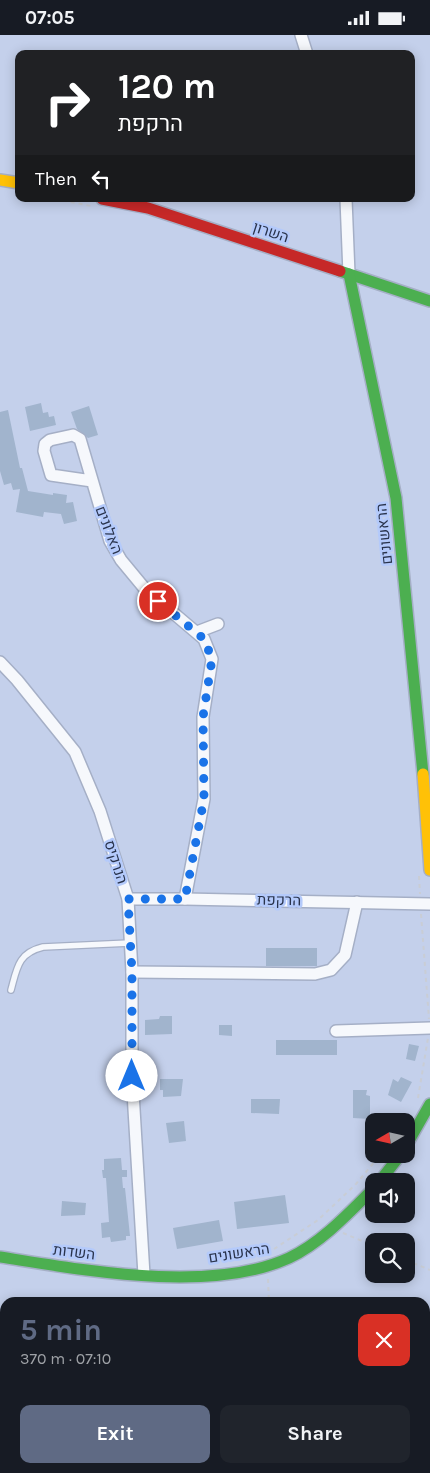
<!DOCTYPE html>
<meta charset="utf-8">
<style>
:root{--surface:#171b24;--page:#20242c;--text:#f1f3f6;--muted:#9ea1a6;--accent:#5f6a84}
body{margin:0;font-family:Karla,Heebo,sans-serif;background:var(--page);color:var(--text);height:100vh;display:flex;flex-direction:column;font-size:19px;white-space:nowrap}
*{box-sizing:border-box;margin:0}
p{font-size:16px;color:var(--muted)}
.icon{flex:none;width:28px;height:28px;fill:none;stroke:currentColor;stroke-width:2;stroke-linecap:round;stroke-linejoin:round}
.map{position:relative;flex:1;overflow:hidden}
.details{position:absolute;left:0px;top:1262px;width:430px;height:176px;display:flex;flex-direction:column;background:var(--surface);border-radius:15px 15px 0 0;box-shadow:0 2px 12px #0003}
.details>*{flex:none}
.banner{position:absolute;left:15px;top:15px;width:400px;height:152px;border-radius:10px;box-shadow:0 2px 12px #0003;background:#202124;color:#fff;overflow:hidden}
.needle{width:32px;rotate:261deg}
.buttons{position:absolute;left:365px;top:1078px;display:grid;gap:10px}
.buttons a{display:grid;place-items:center;width:50px;height:50px;border-radius:10px;background:var(--surface);box-shadow:0 2px 12px #0003;font-size:25px}
.pin{position:absolute;display:grid;place-items:center;width:42px;height:42px;color:#fff;margin:-21px;border:2px solid #fff;border-radius:50%;box-shadow:0 1px 5px #0007}
.me{position:absolute;width:55px;margin:-28px;rotate:0deg;stroke-linejoin:round;filter:drop-shadow(0 0 4px #0008)}
.turn{display:flex;align-items:center;gap:18px;height:105px;padding:0 20px;font-size:22px}
.turn .icon{width:65px;height:65px;stroke-width:2.5}
.turn b{display:block;font-size:35px;line-height:42px}
.then{display:flex;align-items:center;height:48px;padding:0 20px;background:#0003;gap:10px;font-size:19px}
.round{display:grid;place-items:center;flex:none;width:52px;height:52px;border-radius:10px;background:var(--page)}
.summary{display:flex;align-items:center;justify-content:space-between;height:85px;padding:0 20px}
h1{font-size:30px;font-weight:700;line-height:38px;color:var(--accent)}
.primary-button{display:flex;gap:10px;margin-top:auto;padding:10px 20px}
.primary-button a{flex:1;height:58px;border-radius:10px;background:var(--accent);color:#fff;font-size:20px;font-weight:700;line-height:58px;text-align:center}
.primary-button a+a{background:var(--page);color:var(--text)}
.status{display:flex;justify-content:space-between;align-items:center;height:35px;padding:0 25px;background:var(--surface);direction:ltr}
.status svg{height:14px;fill:currentColor}
.map>svg:first-child{display:block}
</style>
<div class="status"><b>07:05</b><svg viewBox="0 0 49 12"><path d="M0 12V9h3v3zM5 12V6h3v6zM10 12V3h3v9zM15 12V0h3v12zM26 1h20v11H26zM47 4h2v5h-2z"/></svg></div>
<div class="map">
<svg width="430" height="1438" viewBox="0 0 430 1438">
<rect width="100%" height="100%" fill="#c4d0eb"/>
<g fill="#a1b4cd">
<polygon points="41,368 43,378 48,377 49,382 54,381 56,390 30,396 25,372"/>
<polygon points="89,371 98,400 88,403 77,394 71,377"/>
<polygon points="8,375 20,433 22,433 28,456 53,460 53,458 67,460 66,468 73,467 77,486 64,489 61,479 44,477 43,482 16,477 20,454 13,455 11,448 4,450 0,436 0,377"/>
<rect x="266" y="913" width="51" height="18"/>
<polygon points="160,981 172,981 172,999 145,1000 145,985 159,984"/>
<polygon points="219,990 232,990 232,1001 219,1000"/>
<rect x="276" y="1005" width="61" height="15"/>
<polygon points="409,1009 419,1011 415,1026 406,1024"/>
<polygon points="401,1042 412,1047 401,1067 388,1060 393,1044 398,1047"/>
<polygon points="160,1044 183,1044 181,1061 163,1062 163,1055 160,1055"/>
<polygon points="353,1055 367,1055 366,1060 370,1061 370,1084 353,1083"/>
<polygon points="251,1064 280,1064 279,1079 251,1078"/>
<polygon points="184,1086 186,1106 169,1108 166,1088"/>
<polygon points="121,1123 122,1135 127,1135 127,1142 122,1142 123,1153 125,1153 130,1201 126,1201 126,1205 111,1207 110,1202 102,1203 101,1188 109,1187 106,1143 103,1143 102,1135 104,1135 104,1124"/>
<polygon points="285,1160 289,1188 237,1194 234,1167"/>
<polygon points="62,1166 86,1168 85,1180 61,1181"/>
<polygon points="219,1185 223,1206 177,1214 173,1193"/>
</g>
<g fill="none" stroke-linecap="round" stroke-linejoin="round">
<g stroke="#a5afc6" stroke-width="8">
<path id="lane" d="M 11,955 C 17,933 18,918 43,912 L 130,908"/>
</g>
<g stroke="#a5afc6" stroke-width="14">
<g id="street">
<polyline points="301,0 307,19"/>
<polyline points="346,164 349,239"/>
<polyline points="92,446 51,440 44,416 45,409 50,405 73,400 80,404 110,506 121,525 145,554 204,604 212,624 203,682 204,764 185,864"/>
<polyline points="197,597 218,589"/>
<polyline points="0,627 17,645 75,717 100,776 128,864 132,937 132,1041 144,1240"/>
<polyline points="128,864 185,864 430,869"/>
<polyline points="132,937 315,939 331,935 345,920 357,867"/>
<polyline points="336,996 430,993"/>
</g>
</g>
<g stroke="#a5afc6" stroke-width="14">
<g id="fast">
<polyline points="340,236 430,266"/>
<polyline points="349,239 396,463 423,739"/>
<polyline points="406,1111 430,1069"/>
<polyline points="380,1146 401,1119"/>
<path d="M 0,1222 C 84,1235 210,1259 289,1223 C 321,1208 349,1178 374,1153"/>
</g>
</g>
<g stroke="#a5afc6" stroke-width="14">
<g id="slow">
<polyline points="0,145 19,148"/>
<polyline points="423,739 430,835"/>
</g>
</g>
<g stroke="#a5afc6" stroke-width="14">
<polyline id="jam" points="102,164 148,173 340,236"/>
</g>
<g stroke="#c9cdd5" stroke-width="2" stroke-dasharray="4 4" stroke-linecap="butt">
<polyline points="55,164 91,171"/>
<polyline points="419,841 420,859"/>
<polyline points="421,879 429,984"/>
<polyline points="418,1063 428,1003"/>
<polyline points="343,1198 374,1211"/>
<polyline points="274,1214 318,1185 356,1149 381,1119"/>
<polyline points="406,1225 430,1235"/>
<polyline points="268,1244 269,1268"/>
<polyline points="0,1353 5,1354"/>
<polyline points="268,1438 268,1434"/>
</g>
<use href="#lane" stroke="#f6f8fc" stroke-width="5.5"/>
<use href="#street" stroke="#f6f8fc" stroke-width="11"/>
<use href="#fast" stroke="#4caf50" stroke-width="11"/>
<use href="#slow" stroke="#ffc107" stroke-width="11"/>
<use href="#jam" stroke="#c62828" stroke-width="11"/>
</g>
<g fill="none" stroke-linecap="round" stroke-linejoin="round">
<polyline stroke="#1a73e8" stroke-width="9" stroke-dasharray="0 16.2" points="132,1041 132,937 128,864 185,864 204,764 203,682 212,624 204,604 158,566"/>
</g>
<g text-anchor="middle" stroke-width="5" stroke-linejoin="round" paint-order="stroke">
<g font-size="15" fill="#29334c" stroke="#b4cafb">
<text transform="translate(271 197) rotate(18)" y="5">השרון</text>
<text transform="translate(109 495) rotate(69)" y="5">האלונים</text>
<text transform="translate(384 499) rotate(-96)" y="5">הראשונים</text>
<text transform="translate(116 827) rotate(72)" y="5">הנרקיס</text>
<text transform="translate(279 865) rotate(1)" y="5">הרקפת</text>
<text transform="translate(74 1217) rotate(7)" y="5">השדות</text>
<text transform="translate(239 1218) rotate(-9)" y="5">הראשונים</text>
</g>
</g>
</svg>
<div class="buttons">
<a><svg class="needle" viewBox="-14 -14 28 28"><path d="M0-13l5 13h-10z" fill="#e53935"/><path d="M0 13l5-13h-10z" fill="#9ea1a6"/></svg></a>
<a><svg class="icon" aria-label="sound" viewBox="0 0 24 24"><path d="M4 9h4l5-4v14l-5-4H4zM17 9q2 3 0 6"/></svg></a>
<a><svg class="icon" aria-label="search" viewBox="0 0 24 24"><circle cx="10" cy="10" r="6"/><path d="M15 15l6 6"/></svg></a>
</div>
<div class="pin" style="left:158px;top:566px;background:#d93025"><svg class="icon" aria-label="arrive" viewBox="0 0 24 24"><path d="M6 21V4h12l-3 4 3 4H6"/></svg></div>
<svg class="me" style="left:132px;top:1041px" viewBox="-20 -20 40 40"><circle r="19" fill="#fff"/><path d="M0-13L10 11 0 6-10 11z" fill="#1a73e8"/></svg>
<div class="banner">
<div class="turn"><svg class="icon" aria-label="right" viewBox="0 0 24 24"><path d="M7 20v-9h11M14 6l5 5-5 5"/></svg><div><b>120 m</b>הרקפת</div></div>
<div class="then">Then<svg class="icon" aria-label="left" viewBox="0 0 24 24"><path d="M17 20v-9H6M10 6l-5 5 5 5"/></svg></div>
</div>
<section class="details">
<div class="summary"><div><h1>5 min</h1><p>370 m · 07:10</p></div><a class="round" style="background:#d93025;color:#fff"><svg class="icon" aria-label="close" viewBox="0 0 24 24"><path d="M6 6l12 12M18 6L6 18"/></svg></a></div>
<div class="primary-button"><a>Exit</a><a>Share</a></div>
</section>
</div>
